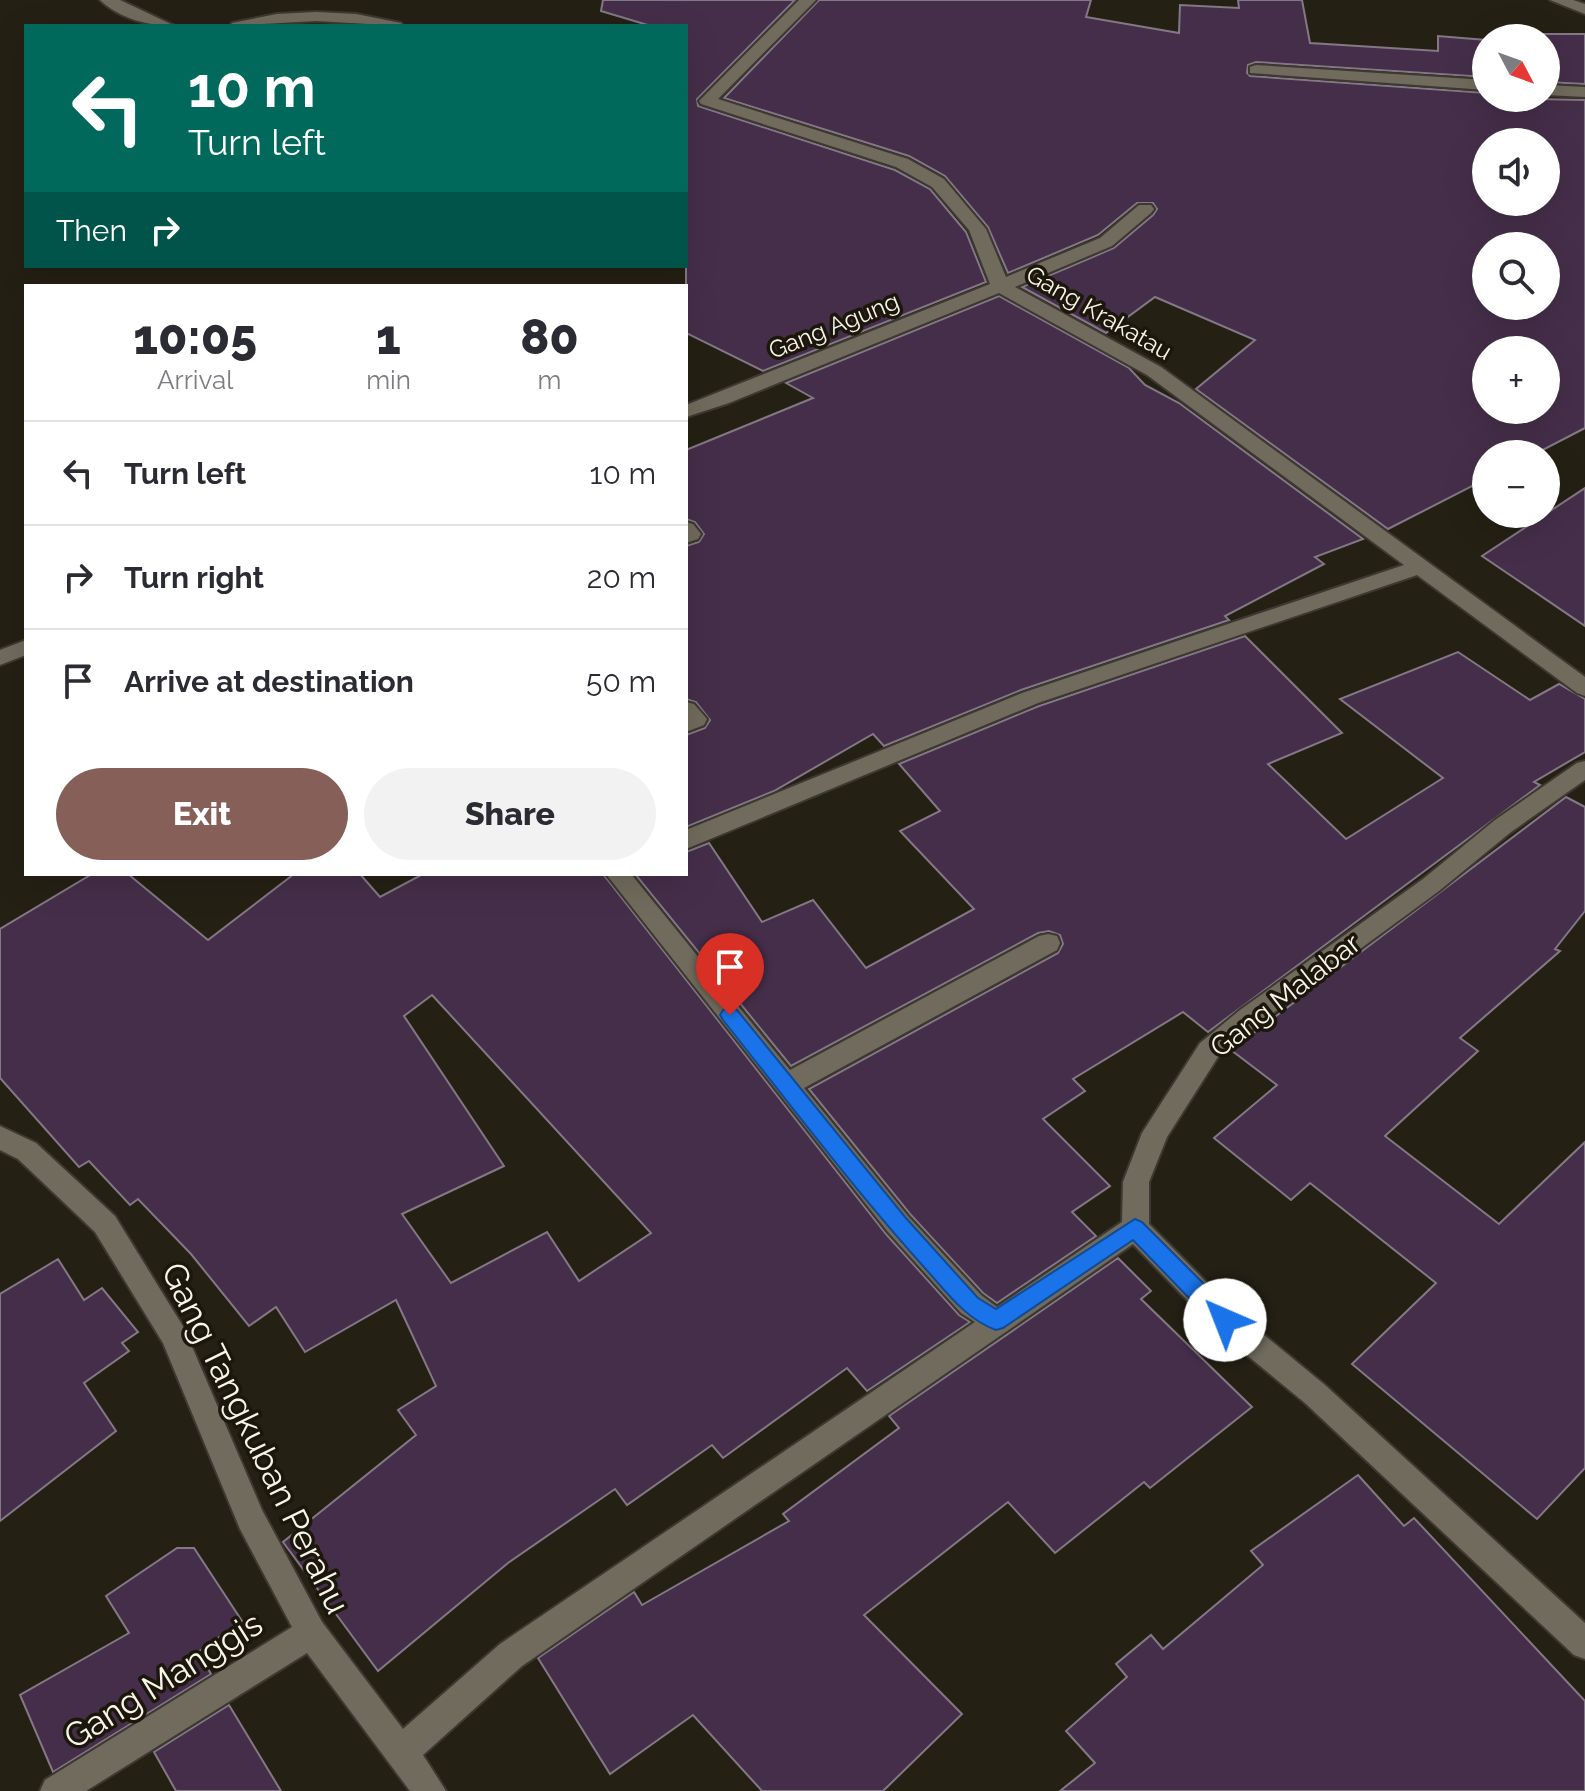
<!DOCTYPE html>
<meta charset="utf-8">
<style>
:root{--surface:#fff;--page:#f2f2f3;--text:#2b2b33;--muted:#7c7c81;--line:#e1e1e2;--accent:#855f58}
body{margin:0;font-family:Raleway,sans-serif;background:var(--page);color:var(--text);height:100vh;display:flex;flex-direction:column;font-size:30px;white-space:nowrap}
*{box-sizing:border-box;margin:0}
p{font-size:26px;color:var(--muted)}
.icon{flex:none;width:44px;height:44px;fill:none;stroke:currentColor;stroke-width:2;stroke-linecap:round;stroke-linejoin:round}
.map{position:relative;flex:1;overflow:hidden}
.drawer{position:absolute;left:24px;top:284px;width:664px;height:592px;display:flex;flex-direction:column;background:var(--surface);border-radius:0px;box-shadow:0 8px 32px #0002}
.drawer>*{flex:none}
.hud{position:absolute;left:24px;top:24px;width:664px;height:244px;border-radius:0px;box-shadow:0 8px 32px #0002;background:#00695c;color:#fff;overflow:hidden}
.needle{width:52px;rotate:131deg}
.tools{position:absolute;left:1472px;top:24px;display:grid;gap:16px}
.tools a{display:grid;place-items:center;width:88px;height:88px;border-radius:50%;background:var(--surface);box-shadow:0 8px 32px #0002;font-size:40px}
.pin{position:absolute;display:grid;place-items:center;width:68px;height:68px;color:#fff;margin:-82px -34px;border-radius:50% 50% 50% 0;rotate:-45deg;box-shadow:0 0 8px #0007}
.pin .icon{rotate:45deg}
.me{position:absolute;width:88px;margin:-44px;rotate:316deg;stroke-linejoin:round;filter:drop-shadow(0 0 6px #0008)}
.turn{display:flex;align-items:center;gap:28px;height:168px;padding:0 32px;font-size:36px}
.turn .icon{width:104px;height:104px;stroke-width:2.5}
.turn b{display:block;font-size:56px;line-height:68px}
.then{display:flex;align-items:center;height:76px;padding:0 32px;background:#0003;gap:16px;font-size:30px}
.eta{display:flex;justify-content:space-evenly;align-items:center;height:136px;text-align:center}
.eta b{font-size:48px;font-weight:800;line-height:56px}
.primary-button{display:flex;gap:16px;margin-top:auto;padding:16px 32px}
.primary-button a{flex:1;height:92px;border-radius:48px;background:var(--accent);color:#fff;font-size:32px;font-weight:800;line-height:92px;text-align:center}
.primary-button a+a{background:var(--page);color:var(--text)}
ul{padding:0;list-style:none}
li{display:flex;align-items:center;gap:24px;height:104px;padding:0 32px;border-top:2px solid var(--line)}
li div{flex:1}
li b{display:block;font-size:30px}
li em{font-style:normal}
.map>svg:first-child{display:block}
</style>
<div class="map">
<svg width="1585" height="1791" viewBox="0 0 1585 1791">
<rect width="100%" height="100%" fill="#252014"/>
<g fill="#452e49" stroke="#837885" stroke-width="2" fill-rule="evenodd">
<polygon points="603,0 795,0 697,99 698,106 895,170 930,189 966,232 986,282 763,371 686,333 686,26 651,26 601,11"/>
<path d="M 819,0 L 1091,0 L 1086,17 L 1179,33 L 1180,5 L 1239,8 L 1238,0 L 1302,0 L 1310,43 L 1438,51 L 1438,36 L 1486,40 L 1486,77 L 1256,62 L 1248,65 L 1247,73 L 1250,76 L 1486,93 L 1486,98 L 1585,100 L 1585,428 L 1535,454 L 1486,454 L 1486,479 L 1388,529 L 1196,389 L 1255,340 L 1155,297 L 1106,333 L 1022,287 L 1114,248 L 1153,215 L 1157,209 L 1153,203 L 1137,203 L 1098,235 L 1008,273 L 988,227 L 945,176 L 909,156 L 724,98 ZM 1486,142 L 1546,142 L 1546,202 L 1486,202 ZM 1486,246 L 1546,246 L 1546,306 L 1486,306 ZM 1486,350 L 1546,350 L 1546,410 L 1486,410 Z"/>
<polygon points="1529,34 1585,34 1585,84 1546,82 1546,38 1531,38"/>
<polygon points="999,296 1129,368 1145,385 1179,403 1363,539 1315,557 1324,564 1225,616 1229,620 1021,690 884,746 873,734 774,791 686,827 686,735 705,728 710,720 696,702 686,699 686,546 699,542 704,534 695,522 686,519 686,450 813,398 786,383"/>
<polygon points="1585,488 1585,626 1482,556"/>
<polygon points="1245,636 1342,733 1268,764 1346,839 1443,778 1340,699 1458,652 1530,700 1559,684 1585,699 1585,752 1534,782 1540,785 1208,1032 1183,1012 1073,1079 1085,1091 1043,1119 1110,1186 1072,1212 1096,1236 997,1303 983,1293 910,1214 809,1089 1058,953 1063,944 1060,935 1049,931 1038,933 791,1066 635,874 686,874 686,852 709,843 762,922 813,900 866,968 974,909 900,831 940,811 899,764 1039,706"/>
<polygon points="1566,797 1585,807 1585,911 1555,949 1560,951 1460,1038 1478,1051 1385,1136 1499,1224 1585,1142 1585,1468 1537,1519 1352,1364 1436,1283 1310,1183 1291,1200 1214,1138 1277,1085 1231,1050"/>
<path d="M 92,874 L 128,874 L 208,940 L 294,874 L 360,874 L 380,897 L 423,874 L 603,874 L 886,1234 L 959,1315 L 970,1322 L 867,1391 L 847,1368 L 723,1458 L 712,1445 L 627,1505 L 615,1489 L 508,1563 L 378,1671 L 283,1542 L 416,1435 L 398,1410 L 436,1386 L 396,1300 L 305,1352 L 276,1307 L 249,1326 L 191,1254 L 138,1199 L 130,1205 L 89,1161 L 79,1167 L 0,1078 L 0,929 ZM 432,995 L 651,1233 L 579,1281 L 547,1232 L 451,1283 L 402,1214 L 504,1166 L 404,1016 Z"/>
<polygon points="1118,1258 1151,1291 1141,1299 1252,1407 1150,1488 1144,1482 1055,1553 1008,1502 864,1615 962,1714 883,1791 762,1791 693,1715 610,1774 538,1658 634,1592 642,1605 789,1521 783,1514 899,1428 889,1416"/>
<polygon points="58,1259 84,1300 102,1288 138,1332 122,1343 129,1351 84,1383 116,1431 0,1521 0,1294"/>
<polygon points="1358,1475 1404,1526 1414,1518 1585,1701 1585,1791 1060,1791 1095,1763 1066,1731 1127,1677 1116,1664 1151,1635 1163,1649 1263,1565 1251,1551"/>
<polygon points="177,1548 194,1548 242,1621 198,1652 211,1674 53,1772 20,1695 129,1633 106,1596"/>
<polygon points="229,1705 281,1791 176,1791 154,1752"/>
</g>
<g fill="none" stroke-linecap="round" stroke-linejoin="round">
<g stroke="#3d3831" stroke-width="4">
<g id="lane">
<polygon points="1550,0 1573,0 1585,4 1585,14"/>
<polygon points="1256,65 1486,80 1486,90 1250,73 1250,67"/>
<polygon points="1546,85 1585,87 1585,97 1546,95"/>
</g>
</g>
<g stroke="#3d3831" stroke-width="4">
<g id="street">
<path d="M 100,0 L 120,0 L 175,26 C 149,26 120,19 100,0 Z"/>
<polygon points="799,0 816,0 718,99 908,159 944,179 986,229 1006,277 1100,238 1139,205 1151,205 1154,209 1151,213 1112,246 1015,287 1161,367 1585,677 1585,696 1577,693 1417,575 1038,703 686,849 686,830 1022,693 1404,565 1147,375 999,293 729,403 686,417 686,405 990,284 969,230 932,187 896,167 701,104 699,101"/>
<polygon points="316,12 356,14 401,23 403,26 316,21 230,26 232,23 277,14"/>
<polygon points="686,522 693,524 701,534 698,539 686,543"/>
<polygon points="26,640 26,655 0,665 0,650"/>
<polygon points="686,702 694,704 707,719 704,725 686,732"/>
<polygon points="1585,761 1585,780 1511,832 1439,891 1258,1024 1218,1057 1167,1137 1149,1182 1149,1224 1235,1311 1325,1385 1585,1623 1585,1659 1574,1655 1305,1403 1215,1329 1133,1244 522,1666 423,1755 446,1791 410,1791 307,1653 86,1791 40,1791 45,1780 292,1627 240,1529 163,1343 95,1232 18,1159 0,1150 0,1126 36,1143 115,1216 184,1328 262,1510 322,1622 403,1729 500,1644 975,1322 961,1313 888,1232 606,874 631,874 790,1070 1039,936 1048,934 1057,936 1060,943 1057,950 804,1088 908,1216 981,1295 997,1307 1122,1222 1123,1182 1142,1133 1200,1043 1240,1010 1423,879 1495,820 1577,763"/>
</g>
</g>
<use href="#lane" fill="#716b5d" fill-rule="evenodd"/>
<use href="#street" fill="#716b5d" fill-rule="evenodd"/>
</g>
<path fill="#1a73e8" stroke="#114b97" stroke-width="2" d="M 730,1007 L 737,1010 L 905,1217 L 978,1298 L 996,1309 L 1135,1219 L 1142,1222 L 1233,1313 L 1236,1320 L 1233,1327 L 1225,1329 L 1217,1327 L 1133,1240 L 1003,1328 L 996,1330 C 965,1319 945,1290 923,1266 C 853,1188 789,1103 723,1020 L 720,1015 L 723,1010 Z"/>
<g text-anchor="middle" stroke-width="7" stroke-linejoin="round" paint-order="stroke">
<g font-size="24" fill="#f8f4ec" stroke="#1c170b">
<text transform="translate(1099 313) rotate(30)" y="8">Gang Krakatau</text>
<text transform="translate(834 326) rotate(-22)" y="8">Gang Agung</text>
</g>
<g font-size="28" fill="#f8f4ec" stroke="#1c170b">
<text transform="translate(1285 995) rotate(-38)" y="10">Gang Malabar</text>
</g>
<g font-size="34" fill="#f8f4ec" stroke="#1c170b">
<text transform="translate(256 1438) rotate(64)" y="12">Gang Tangkuban Perahu</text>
<text transform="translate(163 1680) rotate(-32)" y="12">Gang Manggis</text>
</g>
</g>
</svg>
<div class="tools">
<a><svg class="needle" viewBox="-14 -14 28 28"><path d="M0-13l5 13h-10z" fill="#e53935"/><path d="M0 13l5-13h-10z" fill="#7c7c81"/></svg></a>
<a><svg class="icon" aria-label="sound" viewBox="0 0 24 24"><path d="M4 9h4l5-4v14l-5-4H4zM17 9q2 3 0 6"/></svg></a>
<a><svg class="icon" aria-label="search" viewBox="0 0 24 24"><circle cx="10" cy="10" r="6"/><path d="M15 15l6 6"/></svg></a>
<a>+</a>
<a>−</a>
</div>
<div class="pin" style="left:730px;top:1015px;background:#d93025"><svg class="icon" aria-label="arrive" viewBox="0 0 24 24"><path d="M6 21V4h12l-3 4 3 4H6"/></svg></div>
<svg class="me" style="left:1225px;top:1320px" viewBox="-20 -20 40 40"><circle r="19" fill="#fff"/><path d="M0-13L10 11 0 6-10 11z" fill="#1a73e8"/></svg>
<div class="hud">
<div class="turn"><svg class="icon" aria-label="left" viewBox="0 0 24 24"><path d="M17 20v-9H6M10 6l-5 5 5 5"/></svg><div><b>10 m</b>Turn left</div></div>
<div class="then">Then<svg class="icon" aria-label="right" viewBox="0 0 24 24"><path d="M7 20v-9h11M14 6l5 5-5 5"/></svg></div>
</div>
<section class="drawer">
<div class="eta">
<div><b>10:05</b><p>Arrival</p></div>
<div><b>1</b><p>min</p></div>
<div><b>80</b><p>m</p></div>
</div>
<ul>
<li><svg class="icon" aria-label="left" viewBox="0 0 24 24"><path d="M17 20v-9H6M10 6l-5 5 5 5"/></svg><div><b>Turn left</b></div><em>10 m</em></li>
<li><svg class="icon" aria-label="right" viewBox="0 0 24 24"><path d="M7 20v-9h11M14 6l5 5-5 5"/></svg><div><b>Turn right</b></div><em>20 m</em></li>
<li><svg class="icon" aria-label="arrive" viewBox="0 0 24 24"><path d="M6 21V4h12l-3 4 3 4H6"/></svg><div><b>Arrive at destination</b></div><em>50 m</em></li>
</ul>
<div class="primary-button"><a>Exit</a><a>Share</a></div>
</section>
</div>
